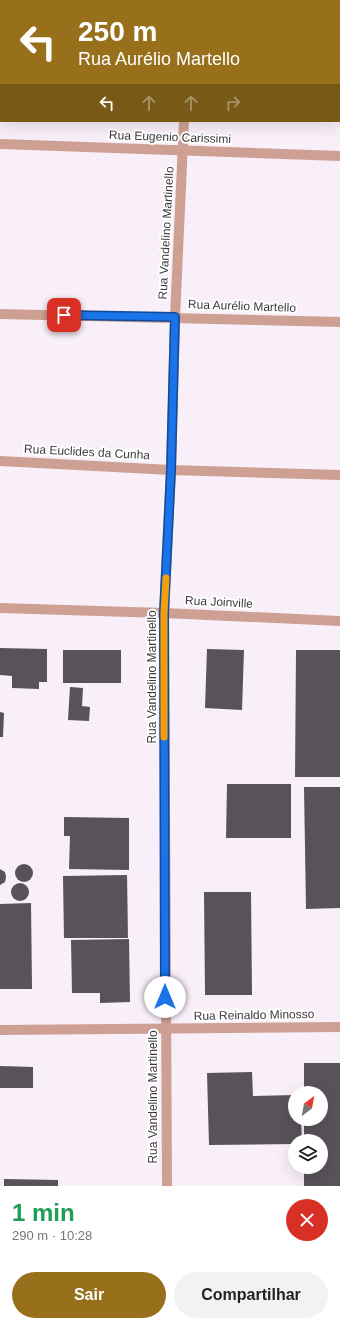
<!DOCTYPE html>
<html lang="pt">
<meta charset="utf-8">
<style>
:root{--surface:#fff;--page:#f2f2f2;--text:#222;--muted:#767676;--accent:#98701c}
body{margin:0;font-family:Arial,sans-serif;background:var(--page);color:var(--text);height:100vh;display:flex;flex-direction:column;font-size:15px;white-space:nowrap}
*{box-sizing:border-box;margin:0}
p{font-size:13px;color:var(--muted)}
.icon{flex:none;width:22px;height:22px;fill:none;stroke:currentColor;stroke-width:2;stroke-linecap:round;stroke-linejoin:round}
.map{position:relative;height:1186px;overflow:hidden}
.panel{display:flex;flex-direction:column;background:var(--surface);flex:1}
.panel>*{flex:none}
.hud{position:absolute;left:0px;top:0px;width:340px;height:122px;box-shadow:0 4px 16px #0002;background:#98701c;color:#fff;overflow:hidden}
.needle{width:26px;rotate:32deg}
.buttons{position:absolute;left:288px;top:1086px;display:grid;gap:8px}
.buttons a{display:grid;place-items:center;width:40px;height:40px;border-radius:50%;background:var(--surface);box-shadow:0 4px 16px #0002;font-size:20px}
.pin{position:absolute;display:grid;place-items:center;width:34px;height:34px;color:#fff;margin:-17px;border-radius:8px;box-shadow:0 2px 6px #0006}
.me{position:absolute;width:44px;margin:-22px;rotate:0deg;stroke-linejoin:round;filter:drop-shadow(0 0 3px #0008)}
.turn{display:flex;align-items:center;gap:14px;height:84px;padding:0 12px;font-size:18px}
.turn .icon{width:52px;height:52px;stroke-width:2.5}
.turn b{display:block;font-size:28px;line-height:34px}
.lanes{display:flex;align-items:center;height:38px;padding:0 12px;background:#0003;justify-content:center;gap:20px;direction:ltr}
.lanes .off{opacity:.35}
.round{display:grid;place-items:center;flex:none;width:42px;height:42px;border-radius:21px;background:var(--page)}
.overview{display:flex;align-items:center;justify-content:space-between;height:68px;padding:0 12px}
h1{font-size:24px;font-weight:800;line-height:30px;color:#1e9e55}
.cta{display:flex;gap:8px;margin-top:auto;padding:8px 12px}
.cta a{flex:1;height:46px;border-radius:24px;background:var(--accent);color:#fff;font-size:16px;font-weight:800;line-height:46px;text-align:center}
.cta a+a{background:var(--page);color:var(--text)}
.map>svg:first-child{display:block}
</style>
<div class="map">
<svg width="340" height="1186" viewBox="0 0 340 1186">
<rect width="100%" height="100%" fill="#f8eff8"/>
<polygon fill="#a0cca0" points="0,0 209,0 208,1 1,1 1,39 0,39"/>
<g fill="#59525a">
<polygon points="0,648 47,649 47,682 39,682 39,689 12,688 12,676 0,675"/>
<polygon points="207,649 244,650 242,710 205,708"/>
<rect x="63" y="650" width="58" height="33"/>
<polygon points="296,650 340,650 340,777 295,777"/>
<polygon points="70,687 83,688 82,706 90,707 89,721 68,720"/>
<polygon points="0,712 4,713 3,737 0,737"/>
<polygon points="227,784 291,784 291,838 226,838"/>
<polygon points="304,787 340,787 340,908 306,909"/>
<polygon points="64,817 129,818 129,870 69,869 70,836 64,836"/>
<circle cx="24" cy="873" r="9"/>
<polygon points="0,869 5,872 6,877 5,882 0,885"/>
<polygon points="127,875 128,938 64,938 63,876"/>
<circle cx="20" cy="892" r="9"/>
<polygon points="204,892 251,892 252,995 205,995"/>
<polygon points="31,903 32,989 0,989 0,904"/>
<polygon points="129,939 130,1002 100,1003 100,993 72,993 71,940"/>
<polygon points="304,1063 340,1063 340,1186 304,1186 304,1167 321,1167 321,1141 304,1141 304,1119 321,1119 321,1093 304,1093"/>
<polygon points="0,1066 33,1067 33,1088 0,1088"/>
<polygon points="252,1072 253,1096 295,1095 295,1119 301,1119 302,1141 295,1141 295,1144 209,1145 207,1073"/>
<polygon points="4,1179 58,1180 58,1186 4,1186"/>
</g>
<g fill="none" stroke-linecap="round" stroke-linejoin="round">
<g stroke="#cda093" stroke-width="10">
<polyline points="0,144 340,156"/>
<polyline points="0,314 340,322"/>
<polyline points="0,461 171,470 340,475"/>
<polyline points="0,608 164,613 340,621"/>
<polyline points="0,1030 340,1027"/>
<polyline points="167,1186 164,613 171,470 175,317 184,121"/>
</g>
</g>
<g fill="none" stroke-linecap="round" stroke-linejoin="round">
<g stroke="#114b97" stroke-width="10">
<polyline id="route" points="64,315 175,317 171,470 164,613 165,997"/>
</g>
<use href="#route" stroke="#1a73e8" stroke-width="7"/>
<polyline stroke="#f59e0b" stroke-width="7" points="164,737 164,613 166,578"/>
</g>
<g text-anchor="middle" stroke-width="4" stroke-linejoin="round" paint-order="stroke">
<g font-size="12" fill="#3e3b3e" stroke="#fff">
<text transform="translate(170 137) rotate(2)" y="4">Rua Eugenio Carissimi</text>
<text transform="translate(166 233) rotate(-87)" y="4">Rua Vandelino Martinello</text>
<text transform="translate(242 306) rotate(2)" y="4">Rua Aurélio Martello</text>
<text transform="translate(87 452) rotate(3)" y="4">Rua Euclides da Cunha</text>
<text transform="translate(219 602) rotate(3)" y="4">Rua Joinville</text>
<text transform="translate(152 677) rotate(-90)" y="4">Rua Vandelino Martinello</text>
<text transform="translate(254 1015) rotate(-1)" y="4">Rua Reinaldo Minosso</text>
<text transform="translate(153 1097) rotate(-90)" y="4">Rua Vandelino Martinello</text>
</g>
</g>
</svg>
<div class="buttons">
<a><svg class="needle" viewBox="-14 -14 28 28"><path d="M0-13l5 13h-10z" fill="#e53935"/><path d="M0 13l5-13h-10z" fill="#767676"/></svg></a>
<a><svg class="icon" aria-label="layers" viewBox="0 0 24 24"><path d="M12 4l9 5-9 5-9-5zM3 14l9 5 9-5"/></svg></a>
</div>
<div class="pin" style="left:64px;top:315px;background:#d93025"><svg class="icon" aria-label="arrive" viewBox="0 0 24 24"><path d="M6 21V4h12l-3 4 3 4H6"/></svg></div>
<svg class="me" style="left:165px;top:997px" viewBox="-20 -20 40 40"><circle r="19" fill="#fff"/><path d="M0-13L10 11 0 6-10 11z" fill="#1a73e8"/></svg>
<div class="hud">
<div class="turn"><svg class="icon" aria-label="left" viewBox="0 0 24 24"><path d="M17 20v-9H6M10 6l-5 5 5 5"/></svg><div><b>250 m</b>Rua Aurélio Martello</div></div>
<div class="lanes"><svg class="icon" aria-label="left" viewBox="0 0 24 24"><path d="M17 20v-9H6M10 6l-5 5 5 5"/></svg><svg class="icon off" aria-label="ahead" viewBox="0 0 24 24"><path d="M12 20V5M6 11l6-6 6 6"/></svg><svg class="icon off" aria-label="ahead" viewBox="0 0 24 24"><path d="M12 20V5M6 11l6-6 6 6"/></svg><svg class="icon off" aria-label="right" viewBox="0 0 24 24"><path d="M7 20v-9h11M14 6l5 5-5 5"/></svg></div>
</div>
</div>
<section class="panel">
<div class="overview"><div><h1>1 min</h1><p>290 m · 10:28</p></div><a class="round" style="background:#d93025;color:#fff"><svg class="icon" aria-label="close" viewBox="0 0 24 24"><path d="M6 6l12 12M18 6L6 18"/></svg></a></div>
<div class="cta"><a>Sair</a><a>Compartilhar</a></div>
</section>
